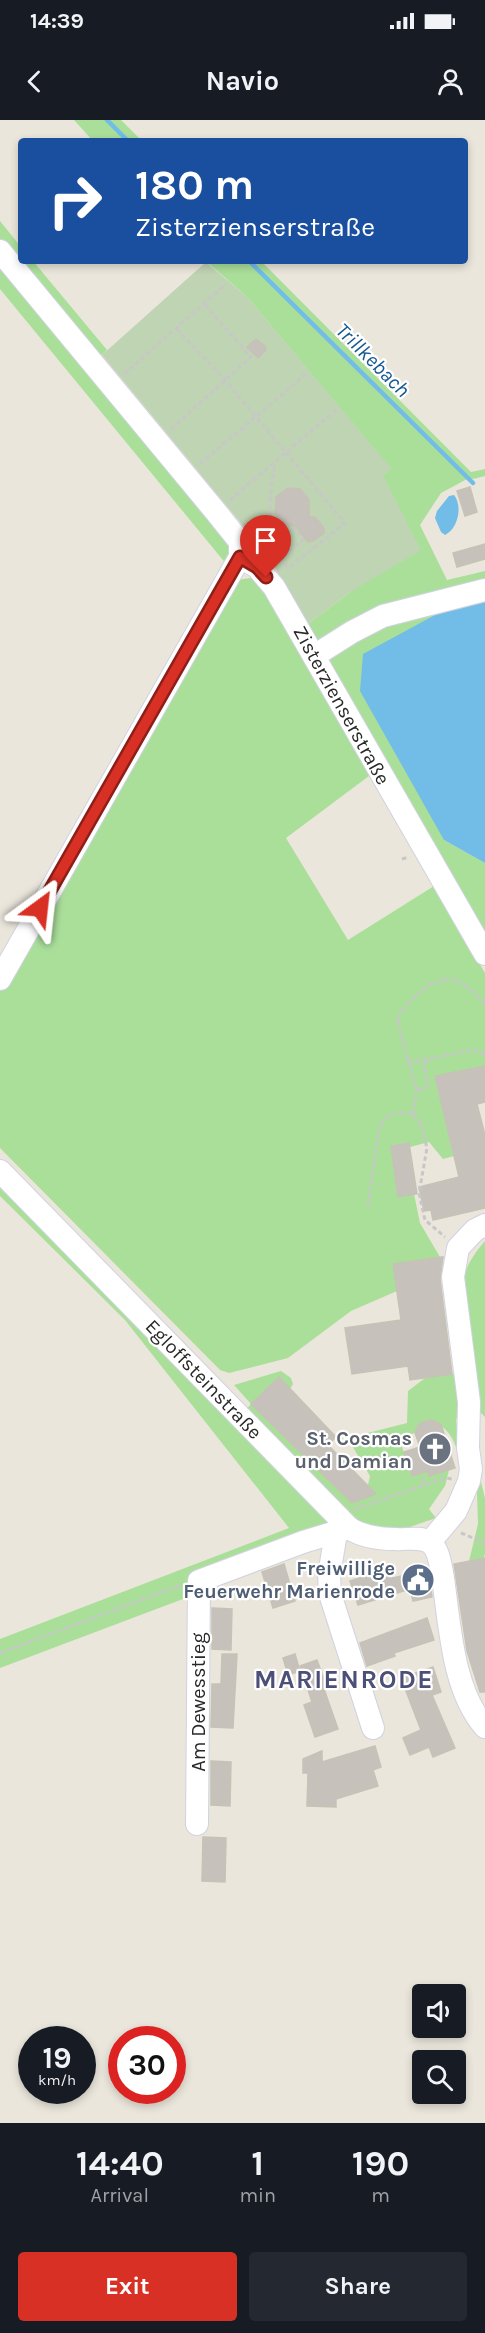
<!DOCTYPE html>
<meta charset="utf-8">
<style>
:root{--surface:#171b24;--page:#242831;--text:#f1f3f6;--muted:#9ea1a6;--accent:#d93025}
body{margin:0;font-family:Karla,sans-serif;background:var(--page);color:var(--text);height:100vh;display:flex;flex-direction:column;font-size:22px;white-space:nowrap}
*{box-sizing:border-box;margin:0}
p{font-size:20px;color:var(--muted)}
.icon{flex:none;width:33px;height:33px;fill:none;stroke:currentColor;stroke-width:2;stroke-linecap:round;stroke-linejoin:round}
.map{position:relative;height:2003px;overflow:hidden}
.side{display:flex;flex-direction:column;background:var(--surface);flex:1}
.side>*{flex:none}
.guide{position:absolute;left:18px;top:18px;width:450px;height:126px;border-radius:6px;box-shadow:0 3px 9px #0003;background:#1a4fa0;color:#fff;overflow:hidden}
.tools{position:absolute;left:412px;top:1864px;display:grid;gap:12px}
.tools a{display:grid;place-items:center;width:54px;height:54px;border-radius:6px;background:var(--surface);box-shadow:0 3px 9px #0003;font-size:30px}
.speed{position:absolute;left:18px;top:1906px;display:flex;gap:12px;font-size:30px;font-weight:700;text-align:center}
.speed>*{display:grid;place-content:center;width:78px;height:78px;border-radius:50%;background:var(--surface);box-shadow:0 3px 9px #0003;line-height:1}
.speed small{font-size:15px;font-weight:400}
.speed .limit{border:9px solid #d22;background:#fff;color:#111}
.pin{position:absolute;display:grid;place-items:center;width:51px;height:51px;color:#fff;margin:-62px -26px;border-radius:50% 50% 50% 0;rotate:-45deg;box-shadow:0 0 6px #0007}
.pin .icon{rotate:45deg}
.me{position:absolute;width:66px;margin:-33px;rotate:30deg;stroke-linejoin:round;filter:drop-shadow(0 0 4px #0008)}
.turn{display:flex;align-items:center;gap:21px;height:126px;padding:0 18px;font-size:27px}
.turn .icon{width:78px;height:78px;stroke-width:2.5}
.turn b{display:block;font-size:42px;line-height:51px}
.eta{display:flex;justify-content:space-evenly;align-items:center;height:102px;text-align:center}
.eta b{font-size:36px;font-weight:700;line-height:42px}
.cta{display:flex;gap:12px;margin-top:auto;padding:12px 18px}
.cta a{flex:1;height:69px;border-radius:6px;background:var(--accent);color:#fff;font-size:24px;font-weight:700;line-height:69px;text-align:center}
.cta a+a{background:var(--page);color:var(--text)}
.status{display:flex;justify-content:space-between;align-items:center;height:42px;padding:0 30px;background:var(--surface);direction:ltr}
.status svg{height:16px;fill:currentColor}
header{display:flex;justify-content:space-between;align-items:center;height:78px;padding:0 18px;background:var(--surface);font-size:27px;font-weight:700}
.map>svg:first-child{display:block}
</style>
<div class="status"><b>14:39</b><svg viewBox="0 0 49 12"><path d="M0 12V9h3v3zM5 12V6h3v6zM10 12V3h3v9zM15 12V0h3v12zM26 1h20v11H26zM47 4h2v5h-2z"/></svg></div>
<header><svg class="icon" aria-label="back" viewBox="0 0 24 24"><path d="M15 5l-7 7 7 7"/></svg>Navio<svg class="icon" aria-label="person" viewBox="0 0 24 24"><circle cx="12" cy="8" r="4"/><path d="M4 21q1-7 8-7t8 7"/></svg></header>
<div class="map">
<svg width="485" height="2003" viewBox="0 0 485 2003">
<rect width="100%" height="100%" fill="#ebe6db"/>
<g fill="#aadf9a">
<polygon points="74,0 121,0 142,21 93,21"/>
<polygon points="0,101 21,127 21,141 33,141 107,230 102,235 91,230 0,121"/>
<polygon points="206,141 261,141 471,352 485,349 485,356 473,359 469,358 441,373 420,405 447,460 485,451 485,481 444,720 485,743 485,818 308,504 352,471 383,355 391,349 247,177"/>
<polygon points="0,142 229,418 233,431 227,445 0,169"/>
<polygon points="250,458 263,464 369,656 286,718 348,820 434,766 485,853 485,946 435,957 454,1036 443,1039 429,1022 410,1027 409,1023 391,1026 398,1076 414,1074 420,1103 440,1137 393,1144 397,1171 351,1191 288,1238 229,1253 220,1250 0,1028 0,871 231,469 238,460"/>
<polygon points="0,1059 329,1403 321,1427 0,1548 0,1519 289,1408 125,1200 0,1076"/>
<path d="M 485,1121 L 485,1297 L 477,1289 C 473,1258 457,1179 465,1153 C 469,1141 477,1130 485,1121 Z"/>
<path d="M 281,1251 L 291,1258 L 293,1264 L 290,1269 L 252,1285 L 352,1383 L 375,1374 L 368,1365 L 370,1356 L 351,1324 L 352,1317 L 407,1303 L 408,1271 L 425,1258 L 459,1253 L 462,1286 L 456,1300 L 461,1343 C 454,1321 453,1311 431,1300 L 420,1303 L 415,1313 L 399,1318 L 412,1356 L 428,1351 L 430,1356 L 449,1350 L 445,1366 L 429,1389 L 436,1398 L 404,1409 L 367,1406 L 349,1396 L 245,1291 L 251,1284 L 234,1265 Z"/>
<polygon points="476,1342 485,1378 485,1434 484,1438 469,1441 478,1404"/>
</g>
<polygon fill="#bfd4b3" points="206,142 247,177 392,349 383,355 421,430 352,471 308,504 268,436 102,235"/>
<g fill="#72bce8">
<path d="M 454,375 C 463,386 458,409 445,415 L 441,412 L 435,398 L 437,391 L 449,376 Z"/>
<polygon points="485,481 485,743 444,720 360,571 363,534 435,495"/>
</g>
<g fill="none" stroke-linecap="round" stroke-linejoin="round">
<g stroke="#72bce8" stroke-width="4.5">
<polyline points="107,0 128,21"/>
<polyline points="249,141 473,363"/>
</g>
</g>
<g fill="#c6c2bb" stroke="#c6c2b5" stroke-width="1.5">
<polygon points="256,219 266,227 266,230 258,238 247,227"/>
<polygon points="470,367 477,392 465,396 457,371"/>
<polygon points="288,368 300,369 309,380 309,397 315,397 324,408 324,413 313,421 308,422 295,406 284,404 275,393 276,377"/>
<polygon points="485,424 485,439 457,447 453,433"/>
<polygon points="485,946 485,982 477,984 485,1015 485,1088 433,1100 431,1090 424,1091 419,1067 459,1057 435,956"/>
<polygon points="409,1023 417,1074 398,1077 391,1026"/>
<polygon points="443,1137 440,1159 452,1254 410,1260 408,1246 352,1254 345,1208 401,1200 393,1144"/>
<polygon points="279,1257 336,1317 328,1325 376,1374 352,1383 251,1284"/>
<polygon points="431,1300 441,1304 455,1348 429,1356 428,1351 412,1356 404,1332 420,1327 415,1313 420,1303"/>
<polygon points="485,1438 485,1572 480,1572 467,1531 454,1444"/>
<polygon points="284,1444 295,1481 273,1488 262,1452"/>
<polygon points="390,1448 393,1458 428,1450 432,1477 413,1481 410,1469 358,1485 350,1461"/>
<polygon points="212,1488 232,1489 231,1530 212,1529"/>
<polygon points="427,1498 434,1520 394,1533 395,1536 367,1546 360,1523"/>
<polygon points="222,1534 237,1534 233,1608 211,1607 212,1564 221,1564"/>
<polygon points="295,1534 300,1551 288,1555 283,1538"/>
<polygon points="317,1540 326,1565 323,1566 338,1609 315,1617 304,1585 312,1582 300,1546"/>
<polygon points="433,1547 441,1572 432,1575 455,1628 433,1637 429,1627 410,1635 403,1618 421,1610 401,1558"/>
<polygon points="375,1626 381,1647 373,1650 378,1666 336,1679 336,1687 307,1686 308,1653 303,1653 303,1639 322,1631 322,1642"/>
<polygon points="211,1641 231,1642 230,1686 211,1685"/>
<polygon points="203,1717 226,1718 225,1762 202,1761"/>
</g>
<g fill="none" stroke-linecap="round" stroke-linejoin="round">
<g stroke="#d1d2e1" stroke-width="24">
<g id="minor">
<polyline points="0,131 216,392 240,422 240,437"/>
<polyline points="240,437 257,447 274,467 485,834"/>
<polyline points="314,536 352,512 383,496 485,470"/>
<polyline points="0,859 240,437"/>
<path d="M 0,1051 L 349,1408 C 361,1416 380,1419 395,1419 C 406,1420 419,1416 429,1422 C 438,1427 440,1442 442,1452 C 450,1501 451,1568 485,1607"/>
<polyline points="336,1413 329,1455 330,1474 373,1608"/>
<polyline points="430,1422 456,1391 469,1361 471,1349 468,1328 469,1282 453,1157 458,1128 475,1110 485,1105"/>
<polyline points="197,1704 199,1461 303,1422 349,1408"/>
</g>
</g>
<g stroke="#c7c7c7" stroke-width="3" stroke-dasharray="4.5 3" stroke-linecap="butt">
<path d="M 177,209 L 226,261 L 345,403 L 288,448 L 281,438 L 303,420 L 295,409 C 290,408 284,408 280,407 C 263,399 273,359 275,344"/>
<polyline points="124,254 226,164"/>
<polyline points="171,309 251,237 204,184"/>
<polyline points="200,344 306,254"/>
<polyline points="230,380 336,290"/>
<polyline points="402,739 409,737"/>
<path d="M 485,883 C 477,876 468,866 459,862 C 437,850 406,882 397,899 L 415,966 L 419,970 L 425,968 L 428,963 C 425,953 422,947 429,939 L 472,930 L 485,934"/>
<polyline points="408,943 427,939"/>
<polyline points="413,994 417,968"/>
<path d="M 368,1086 L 379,1009 C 386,993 397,991 413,994 L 421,1004 L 427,1028 L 419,1073 L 425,1100 L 445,1117"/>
<polyline points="423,1358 425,1365"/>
<polyline points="355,1389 445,1358 452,1359"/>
<polyline points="461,1413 485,1423"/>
<polyline points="0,1533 181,1465"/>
</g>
<use href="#minor" stroke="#fff" stroke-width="22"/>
</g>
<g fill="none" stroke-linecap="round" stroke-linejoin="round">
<g stroke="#8d1f18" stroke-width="15">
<polyline id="route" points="40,788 240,437 257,447 266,457"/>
</g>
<use href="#route" stroke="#d93025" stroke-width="10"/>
</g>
<defs>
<g id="church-disc" transform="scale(1.725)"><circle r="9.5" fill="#6b7280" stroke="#fff"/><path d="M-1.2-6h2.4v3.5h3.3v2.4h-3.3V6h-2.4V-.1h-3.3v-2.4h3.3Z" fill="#fff"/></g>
<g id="civic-disc" transform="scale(1.725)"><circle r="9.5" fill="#5c6f8a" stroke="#fff"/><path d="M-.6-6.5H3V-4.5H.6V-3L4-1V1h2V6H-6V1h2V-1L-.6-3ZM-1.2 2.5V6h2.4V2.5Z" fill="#fff"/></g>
</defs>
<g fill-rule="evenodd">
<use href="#church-disc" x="435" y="1329"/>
<use href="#civic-disc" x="418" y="1460"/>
</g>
<g text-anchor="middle" stroke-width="4.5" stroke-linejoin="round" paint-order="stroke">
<g font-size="20" fill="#292929" stroke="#fff">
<text transform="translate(342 585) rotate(61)" y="7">Zisterzienserstraße</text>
<text transform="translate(204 1259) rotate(46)" y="7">Egloffsteinstraße</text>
<text transform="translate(198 1582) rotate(-90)" y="7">Am Dewesstieg</text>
</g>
<g font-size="20" font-weight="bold" fill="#5b616d" stroke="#fff" text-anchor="end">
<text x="412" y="1325">St. Cosmas<tspan x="412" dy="23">und Damian</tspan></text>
</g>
<g font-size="20" font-weight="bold" fill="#4e5e75" stroke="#fff" text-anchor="end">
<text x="395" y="1455">Freiwillige<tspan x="395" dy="23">Feuerwehr Marienrode</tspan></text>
</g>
<g font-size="21" font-style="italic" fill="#135992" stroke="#fff">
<text transform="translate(373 240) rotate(45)" y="7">Trillkebach</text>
</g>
<g font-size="26" font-weight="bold" letter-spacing="1.5" fill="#4c4f77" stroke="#fff">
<text x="344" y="1568">MARIENRODE</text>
</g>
</g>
</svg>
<div class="tools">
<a><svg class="icon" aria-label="sound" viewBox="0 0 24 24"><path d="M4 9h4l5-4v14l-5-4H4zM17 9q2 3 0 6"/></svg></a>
<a><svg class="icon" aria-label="search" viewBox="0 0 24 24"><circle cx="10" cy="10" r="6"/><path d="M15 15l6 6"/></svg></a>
</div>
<div class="speed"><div>19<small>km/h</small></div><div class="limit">30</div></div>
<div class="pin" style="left:266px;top:457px;background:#d93025"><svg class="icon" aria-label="arrive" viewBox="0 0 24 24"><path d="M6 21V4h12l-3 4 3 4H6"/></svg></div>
<svg class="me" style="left:40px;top:788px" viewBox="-20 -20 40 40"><path d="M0-17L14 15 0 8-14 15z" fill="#d93025" stroke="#fff" stroke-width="4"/></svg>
<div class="guide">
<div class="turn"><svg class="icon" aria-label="right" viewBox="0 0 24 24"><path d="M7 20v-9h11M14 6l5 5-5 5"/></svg><div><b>180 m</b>Zisterzienserstraße</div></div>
</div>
</div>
<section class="side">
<div class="eta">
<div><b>14:40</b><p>Arrival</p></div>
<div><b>1</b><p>min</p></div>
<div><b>190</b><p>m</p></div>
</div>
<div class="cta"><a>Exit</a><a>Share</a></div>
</section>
